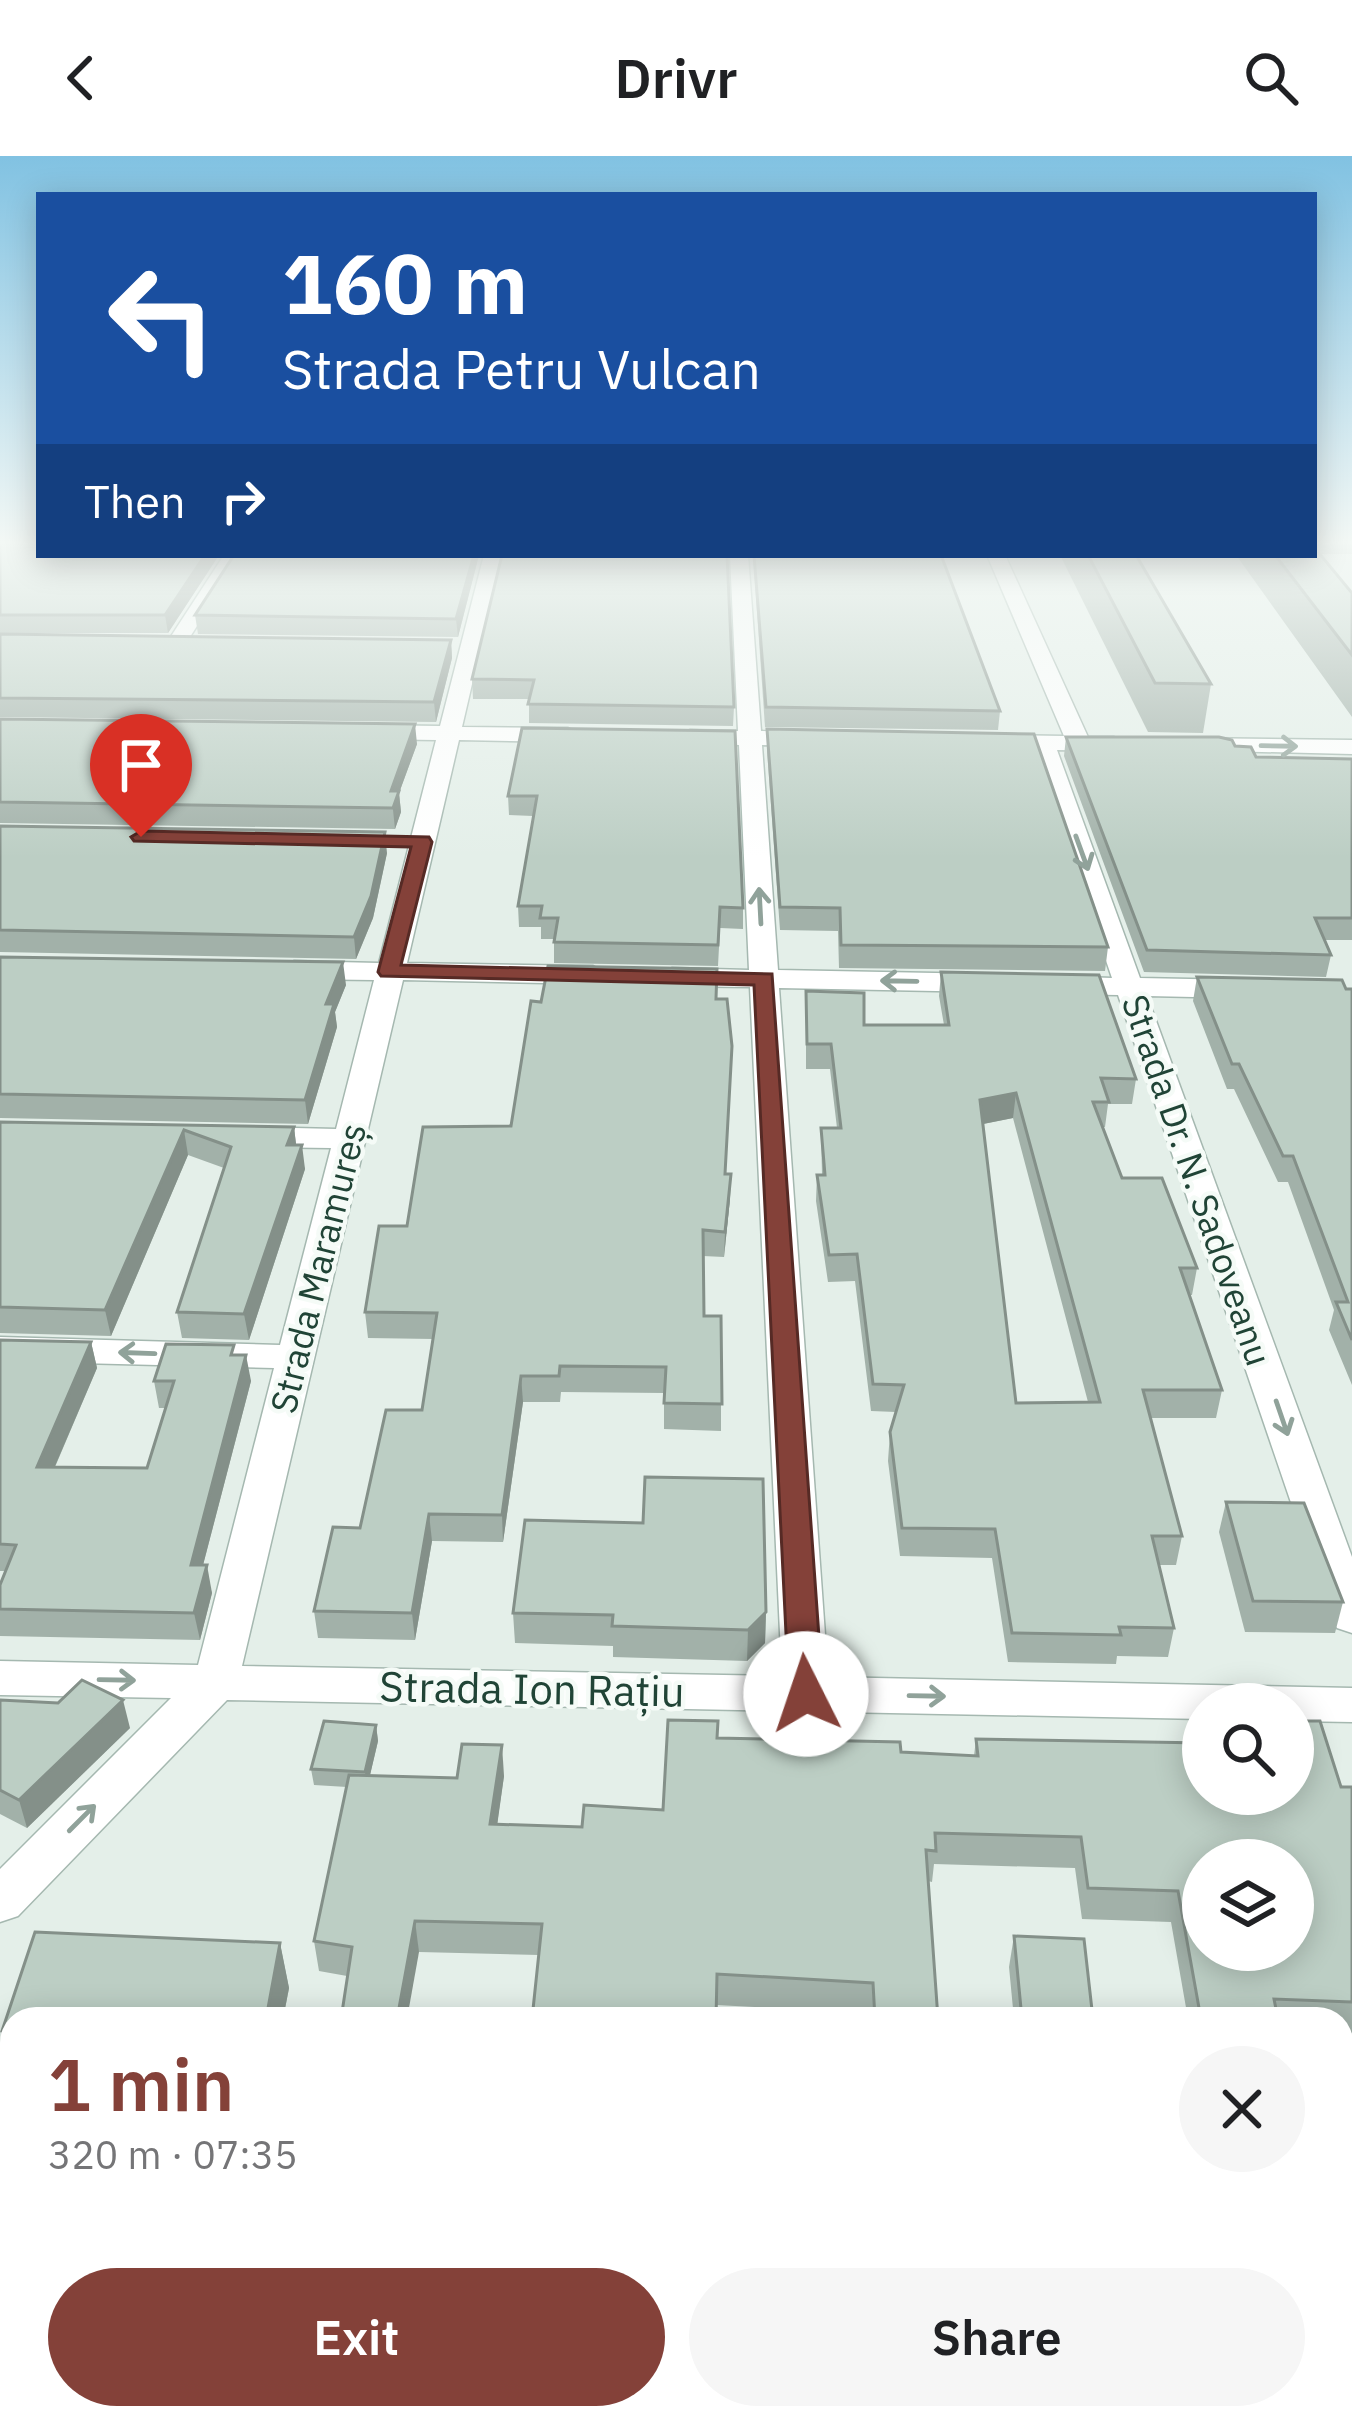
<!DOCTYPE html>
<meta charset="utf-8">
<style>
:root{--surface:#fff;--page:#f6f6f6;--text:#202124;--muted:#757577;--accent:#844139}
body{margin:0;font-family:"IBM Plex Sans",sans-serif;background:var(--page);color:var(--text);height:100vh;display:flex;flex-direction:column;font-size:45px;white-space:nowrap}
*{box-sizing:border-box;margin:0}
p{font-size:39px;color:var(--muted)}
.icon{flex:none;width:66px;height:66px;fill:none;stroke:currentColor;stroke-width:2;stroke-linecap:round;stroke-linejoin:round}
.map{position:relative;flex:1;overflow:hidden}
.details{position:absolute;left:0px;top:1851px;width:1353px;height:423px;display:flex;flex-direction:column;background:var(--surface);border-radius:36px 36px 0 0;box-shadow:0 6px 30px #0003}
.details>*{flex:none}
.banner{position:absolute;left:36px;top:36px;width:1281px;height:366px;border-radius:0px;box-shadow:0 6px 30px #0003;background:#1a4fa0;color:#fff;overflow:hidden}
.controls{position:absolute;left:1182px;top:1527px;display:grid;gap:24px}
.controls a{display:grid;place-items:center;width:132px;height:132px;border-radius:50%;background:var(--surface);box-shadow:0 6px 30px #0003;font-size:60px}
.pin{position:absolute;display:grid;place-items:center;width:102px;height:102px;color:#fff;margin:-123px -51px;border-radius:50% 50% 50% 0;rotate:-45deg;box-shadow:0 0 12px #0007}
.pin .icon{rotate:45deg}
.me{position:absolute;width:132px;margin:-66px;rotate:356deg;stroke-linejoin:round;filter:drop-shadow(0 0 9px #0008)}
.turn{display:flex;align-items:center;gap:42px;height:252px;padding:0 48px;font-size:54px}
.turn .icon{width:156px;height:156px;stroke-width:2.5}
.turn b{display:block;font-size:84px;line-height:102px}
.then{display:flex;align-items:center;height:114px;padding:0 48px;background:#0003;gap:24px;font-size:45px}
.round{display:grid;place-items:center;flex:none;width:126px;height:126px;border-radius:63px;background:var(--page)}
.summary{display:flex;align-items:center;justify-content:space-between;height:204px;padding:0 48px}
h1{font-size:72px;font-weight:600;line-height:90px;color:var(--accent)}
.cta{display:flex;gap:24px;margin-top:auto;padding:24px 48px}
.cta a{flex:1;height:138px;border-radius:72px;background:var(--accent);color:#fff;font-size:48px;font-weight:600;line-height:138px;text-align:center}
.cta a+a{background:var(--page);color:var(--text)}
header{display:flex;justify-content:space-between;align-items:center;height:156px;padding:0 48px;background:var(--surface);font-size:54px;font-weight:600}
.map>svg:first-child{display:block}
</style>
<header><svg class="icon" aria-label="back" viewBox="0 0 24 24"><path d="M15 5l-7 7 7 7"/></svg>Drivr<svg class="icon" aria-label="search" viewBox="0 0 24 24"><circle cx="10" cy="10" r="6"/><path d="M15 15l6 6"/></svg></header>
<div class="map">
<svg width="1352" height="2272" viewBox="0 0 1352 2272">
<rect width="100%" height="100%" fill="#e4efe9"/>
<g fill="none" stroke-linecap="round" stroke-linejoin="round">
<g stroke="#a5b8b0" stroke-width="3">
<g id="minor">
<polygon points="224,399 242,399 183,492 169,492 166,488"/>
<polygon points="484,399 502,399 462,571 568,572 580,579 568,586 459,584 407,807 593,810 607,819 593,828 403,824 242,1510 782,1520 750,831 672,830 658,821 672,812 749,814 739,589 690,588 678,581 690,574 738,575 730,399 748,399 761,575 814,576 826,583 814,590 762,589 778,814 988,818 1002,827 988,836 779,832 828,1521 1352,1532 1352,1566 1293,1565 1293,1548 1203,1548 1203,1563 227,1544 18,1760 0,1766 0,1713 171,1542 0,1539 0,1505 198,1509 274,1212 0,1205 0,1181 280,1189 331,992 250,991 234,981 250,971 336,973 374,824 294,823 280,814 294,805 379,807 436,584 366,583 355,576 366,569 440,570"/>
<polygon points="987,399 1005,399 1088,581 1114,581 1126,588 1114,595 1057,594 1140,822 1240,824 1254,833 1240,842 1147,840 1352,1401 1352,1477 1337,1472 1330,1461 1118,839 1056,838 1042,829 1056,820 1112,822 1034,594 990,593 978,586 990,579 1064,580"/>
<polygon points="1188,582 1352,584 1352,598 1180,594 1176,589"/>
<polygon points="0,1954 12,1955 12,2007 0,2006"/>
<rect x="1341" y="1983" width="11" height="54"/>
</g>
</g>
<use href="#minor" fill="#fff" fill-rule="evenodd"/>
</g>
<g fill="#a2b1a9" fill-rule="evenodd">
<polygon points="0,384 39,399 219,399 168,477 0,477"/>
<polygon points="1314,384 1352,384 1352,398 1320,398 1352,437 1352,561 1236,399 1314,399"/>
<polygon points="234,399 479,399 458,481 198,478 195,459"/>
<polygon points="502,399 734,551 733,570 529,567 529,543 473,543 472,523"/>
<polygon points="753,399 941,399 1000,555 998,574 765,571"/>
<polygon points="1060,399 1136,399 1211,528 1203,577 1148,576"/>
<polygon points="0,478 451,484 452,502 436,566 0,561"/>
<polygon points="0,563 417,588 399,637 401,656 395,673 0,667"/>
<polygon points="522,572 743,752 743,773 720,772 718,810 554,807 554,783 541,783 541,771 519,771 518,750 533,660 509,659 508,640"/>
<polygon points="767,573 1108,791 1105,815 839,812 838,775 780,774 767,594"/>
<polygon points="1066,581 1235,590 1256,601 1352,603 1352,784 1324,784 1331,799 1326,821 1144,816 1064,600"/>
<polygon points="0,670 387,697 373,762 356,803 0,796"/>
<polygon points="0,801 346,829 335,856 337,871 308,968 0,962"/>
<path d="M 941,816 L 1136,923 L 1132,948 L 1108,948 L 1105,971 L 1103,971 L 1122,1022 L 1197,1112 L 1192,1139 L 1189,1139 L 1222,1234 L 1216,1262 L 1150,1262 L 1182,1380 L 1176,1409 L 1159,1409 L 1174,1472 L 1168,1501 L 1117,1500 L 1116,1508 L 1008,1506 L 992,1402 L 900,1400 L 888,1305 L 890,1276 L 896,1256 L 871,1255 L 855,1125 L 828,1126 L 816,1045 L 817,1019 L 822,1019 L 821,972 L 837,972 L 830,913 L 806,913 L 806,835 L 864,869 L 944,869 L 939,840 ZM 1013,962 L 1088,1246 L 1016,1247 L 983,968 Z"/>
<polygon points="1197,821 1352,833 1352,1229 1329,1174 1334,1154 1288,1026 1278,1026 1234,933 1227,933 1193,845"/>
<polygon points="717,843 726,1018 730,1043 724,1101 703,1100 704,1160 721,1160 721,1275 664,1273 664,1237 561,1236 560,1246 523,1246 503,1386 432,1385 415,1484 318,1482 314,1455 360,1372 422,1254 433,1183 368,1182 365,1156 407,1070 511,970"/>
<polygon points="0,966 294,971 296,989 305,1013 249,1184 182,1182 177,1156 224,1012 188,999 111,1180 0,1177"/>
<polygon points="0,1184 91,1186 97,1212 55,1311 147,1312 166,1252 159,1252 154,1225 235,1199 251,1225 203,1409 212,1437 200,1484 0,1480 0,1429 6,1415 0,1415"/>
<polygon points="1226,1346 1343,1446 1335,1477 1245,1476 1219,1376"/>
<polygon points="766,1456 765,1487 747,1505 613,1501 613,1490 515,1487 513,1457"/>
<polygon points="0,1544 130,1572 27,1672 0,1658"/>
<polygon points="376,1569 378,1585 370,1619 457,1622 504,1620 497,1668 582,1671 663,1654 717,1582 901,1596 974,1600 976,1583 1352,1631 1352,1877 1341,1876 1341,1863 1188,1863 1171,1766 1082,1763 1075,1712 934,1708 932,1726 928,1725 938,1863 871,1863 870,1857 716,1849 539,1799 419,1796 347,1820 319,1815 314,1785 347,1631 314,1629 311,1613"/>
<polygon points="35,1776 280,1787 289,1832 283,1863 12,1863 12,1906 2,1875"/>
<polygon points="1014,1780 1093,1863 1014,1863 1009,1811"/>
<polygon points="113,2262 750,2262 751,2272 117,2272"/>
<polygon points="1140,2262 1222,2262 1224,2272 1141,2272"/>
<polygon points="1292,2262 1341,2262 1352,2272 1294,2272"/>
</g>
<g fill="#849089">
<polygon points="205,399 219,399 168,477 165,459"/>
<polygon points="474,399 479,399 458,481 456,463"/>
<polygon points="451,484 452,502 436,566 434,546"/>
<polygon points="415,568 417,588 399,637 401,656 395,673 391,635"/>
<polygon points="385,676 387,697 373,762 356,803 354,781"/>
<polygon points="343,806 346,829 335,856 337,871 308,968 305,944 326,848"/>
<polygon points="1016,937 1013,962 978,969 980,944"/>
<polygon points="294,971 297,996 287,989"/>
<polygon points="184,974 188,999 111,1180 105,1154"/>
<polygon points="302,989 305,1013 249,1184 244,1158"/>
<polygon points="731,1018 730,1043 724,1101 725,1076"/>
<polygon points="91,1186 97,1212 43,1338 37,1311"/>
<polygon points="246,1199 251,1225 196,1436 191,1409"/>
<polygon points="521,1220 523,1246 503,1386 502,1359"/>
<polygon points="429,1358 432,1385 415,1484 412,1457"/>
<polygon points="207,1409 212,1437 200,1484 194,1457"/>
<polygon points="766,1456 765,1487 747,1505 748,1474"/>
<polygon points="123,1544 130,1572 27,1672 19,1644"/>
<polygon points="376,1569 378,1585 367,1632 365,1616"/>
<polygon points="502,1589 504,1620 493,1699 490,1668"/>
<polygon points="415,1765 419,1796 407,1863 397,1863"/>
<polygon points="280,1787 289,1832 283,1863 266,1863"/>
<polygon points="12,2077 12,2147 0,2189 0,2118"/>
</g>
<g fill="#bccec4" stroke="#849089" stroke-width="3" fill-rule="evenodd">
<polygon points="0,384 39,384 39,399 205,399 165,459 0,459"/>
<polygon points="1314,391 1352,437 1352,499 1275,399 1314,399"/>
<polygon points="234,399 474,399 456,463 195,459"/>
<polygon points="502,399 727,399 734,551 528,548 534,524 472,523"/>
<polygon points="754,399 941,399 1000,555 766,551"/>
<polygon points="1088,399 1136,399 1211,528 1155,527"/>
<polygon points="0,478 451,484 434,546 0,542"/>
<polygon points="0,563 415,568 391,635 399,635 393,652 0,646"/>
<polygon points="522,572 735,575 743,752 720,751 718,789 554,786 558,762 540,762 542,750 518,750 537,640 508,640"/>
<polygon points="767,573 1034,578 1108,791 841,789 840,752 780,751"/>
<polygon points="1066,581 1219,581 1232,584 1235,590 1251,591 1256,601 1352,603 1352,762 1315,762 1331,799 1147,794"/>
<polygon points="0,670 385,676 371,740 354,781 0,774"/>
<polygon points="0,801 343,806 326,848 334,848 305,944 0,938"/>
<polygon points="548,810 717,813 716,843 727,843 732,890 725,1018 731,1018 725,1076 703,1074 704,1160 721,1160 722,1248 664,1247 666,1211 560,1210 559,1220 521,1220 502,1359 429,1358 412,1457 314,1455 333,1371 360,1372 386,1254 422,1254 437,1157 365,1156 379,1070 407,1070 423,971 511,970 531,845 541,846"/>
<path d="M 941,816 L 1099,819 L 1136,923 L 1101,922 L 1109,946 L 1093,946 L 1122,1022 L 1162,1022 L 1197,1112 L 1180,1112 L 1222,1234 L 1143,1234 L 1182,1380 L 1152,1380 L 1174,1472 L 1119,1471 L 1121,1479 L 1012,1477 L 995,1373 L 902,1372 L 890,1276 L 904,1229 L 873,1228 L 857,1098 L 829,1099 L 817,1019 L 825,1019 L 821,972 L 841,972 L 831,888 L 807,888 L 806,835 L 864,837 L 864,869 L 949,869 ZM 1016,937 L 1100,1246 L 1016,1247 L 980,944 Z"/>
<polygon points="1197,821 1342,824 1346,833 1352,833 1352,1184 1336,1146 1348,1146 1293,1000 1283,1000 1239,908 1232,908"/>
<polygon points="0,966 294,971 287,989 302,989 244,1158 177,1156 231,991 184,974 105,1154 0,1151"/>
<polygon points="0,1184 91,1186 37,1311 147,1312 174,1225 154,1225 166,1188 234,1189 231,1199 246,1199 191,1409 207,1409 194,1457 0,1453 0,1429 16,1389 0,1388"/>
<polygon points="645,1321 763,1323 766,1456 748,1474 612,1470 613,1459 513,1457 525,1364 643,1367"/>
<polygon points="1226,1346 1304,1347 1343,1446 1253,1445"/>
<polygon points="82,1524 123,1544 19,1644 0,1634 0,1544 58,1547"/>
<path d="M 668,1564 L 718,1565 L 717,1582 L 900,1586 L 901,1596 L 978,1600 L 976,1583 L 1203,1587 L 1203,1638 L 1293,1638 L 1293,1565 L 1320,1565 L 1341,1631 L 1352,1631 L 1352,1846 L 1274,1843 L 1278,1863 L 1201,1863 L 1178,1735 L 1088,1732 L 1081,1681 L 935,1677 L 936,1695 L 926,1694 L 938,1863 L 875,1863 L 873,1827 L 717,1818 L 716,1863 L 532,1863 L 542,1768 L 415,1765 L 397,1863 L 341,1863 L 352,1791 L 314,1785 L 349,1619 L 457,1622 L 462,1588 L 502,1589 L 490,1668 L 582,1671 L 584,1649 L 663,1654 ZM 1203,1704 L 1293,1704 L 1293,1794 L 1203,1794 Z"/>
<polygon points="324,1565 376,1569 365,1616 311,1613"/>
<polygon points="35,1776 280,1787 266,1863 12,1863 12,1876 2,1875"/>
<polygon points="1014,1780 1084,1783 1093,1863 1022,1863"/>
<polygon points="0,2042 12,2043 12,2077 0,2118"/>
<polygon points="1341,2054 1352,2054 1352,2272 1311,2272 1309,2262 1341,2262"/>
<polygon points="189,2262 751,2262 751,2272 594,2269 594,2272 187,2272"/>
<rect x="829" y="2262" width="156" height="10"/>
<polygon points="1156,2262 1222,2262 1224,2272 1157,2272"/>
</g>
<defs><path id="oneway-shaft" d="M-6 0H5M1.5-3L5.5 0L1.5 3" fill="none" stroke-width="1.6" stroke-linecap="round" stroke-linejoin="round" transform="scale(3)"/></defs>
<g stroke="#90a29a">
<use href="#oneway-shaft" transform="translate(1279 590) rotate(1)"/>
<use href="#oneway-shaft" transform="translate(1082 697) rotate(70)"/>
<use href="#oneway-shaft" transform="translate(760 750) rotate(-93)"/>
<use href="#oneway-shaft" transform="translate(899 825) rotate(-179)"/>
<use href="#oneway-shaft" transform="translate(137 1197) rotate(-178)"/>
<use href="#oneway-shaft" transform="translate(1282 1262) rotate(71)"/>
<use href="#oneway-shaft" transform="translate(117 1524) rotate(1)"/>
<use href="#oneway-shaft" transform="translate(927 1540) rotate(1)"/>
<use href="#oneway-shaft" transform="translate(82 1662) rotate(-45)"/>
</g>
<linearGradient id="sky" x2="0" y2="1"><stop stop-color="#81c2e2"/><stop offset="0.55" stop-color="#f3f8f5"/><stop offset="1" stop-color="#f3f8f5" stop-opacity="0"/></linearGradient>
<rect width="1352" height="702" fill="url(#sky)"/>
<polygon fill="#844139" stroke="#562a25" stroke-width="3" points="141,675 429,681 432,686 401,809 772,818 823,1538 818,1547 806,1551 794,1547 789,1538 754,829 381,820 378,816 411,691 134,685 131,681"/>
<g text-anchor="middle" stroke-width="9" stroke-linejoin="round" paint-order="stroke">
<g font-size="36" fill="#204436" stroke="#f5fbf7">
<text transform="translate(1197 1024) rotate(71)" y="13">Strada Dr. N. Sadoveanu</text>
<text transform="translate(318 1112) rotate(-76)" y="13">Strada Maramureș</text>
</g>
<g font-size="42" fill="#204436" stroke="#f5fbf7">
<text transform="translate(532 1533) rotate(1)" y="15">Strada Ion Rațiu</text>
</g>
</g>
</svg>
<div class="controls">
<a><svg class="icon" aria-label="search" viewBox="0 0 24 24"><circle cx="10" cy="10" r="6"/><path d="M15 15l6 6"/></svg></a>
<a><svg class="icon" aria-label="layers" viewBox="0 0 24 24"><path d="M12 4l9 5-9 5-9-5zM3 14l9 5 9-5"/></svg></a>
</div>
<div class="pin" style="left:141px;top:681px;background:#d93025"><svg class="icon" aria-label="arrive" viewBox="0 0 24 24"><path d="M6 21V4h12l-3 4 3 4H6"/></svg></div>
<svg class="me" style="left:806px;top:1538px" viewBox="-20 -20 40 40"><circle r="19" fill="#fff"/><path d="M0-13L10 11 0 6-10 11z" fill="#844139"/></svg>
<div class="banner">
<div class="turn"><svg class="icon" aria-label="left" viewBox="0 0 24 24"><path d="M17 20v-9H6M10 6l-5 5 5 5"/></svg><div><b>160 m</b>Strada Petru Vulcan</div></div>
<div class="then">Then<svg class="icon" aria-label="right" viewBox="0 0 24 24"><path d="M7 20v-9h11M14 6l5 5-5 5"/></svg></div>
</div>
<section class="details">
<div class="summary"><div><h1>1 min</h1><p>320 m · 07:35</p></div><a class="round"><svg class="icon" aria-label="close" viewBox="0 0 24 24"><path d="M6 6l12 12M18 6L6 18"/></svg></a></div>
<div class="cta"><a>Exit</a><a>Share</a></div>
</section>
</div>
